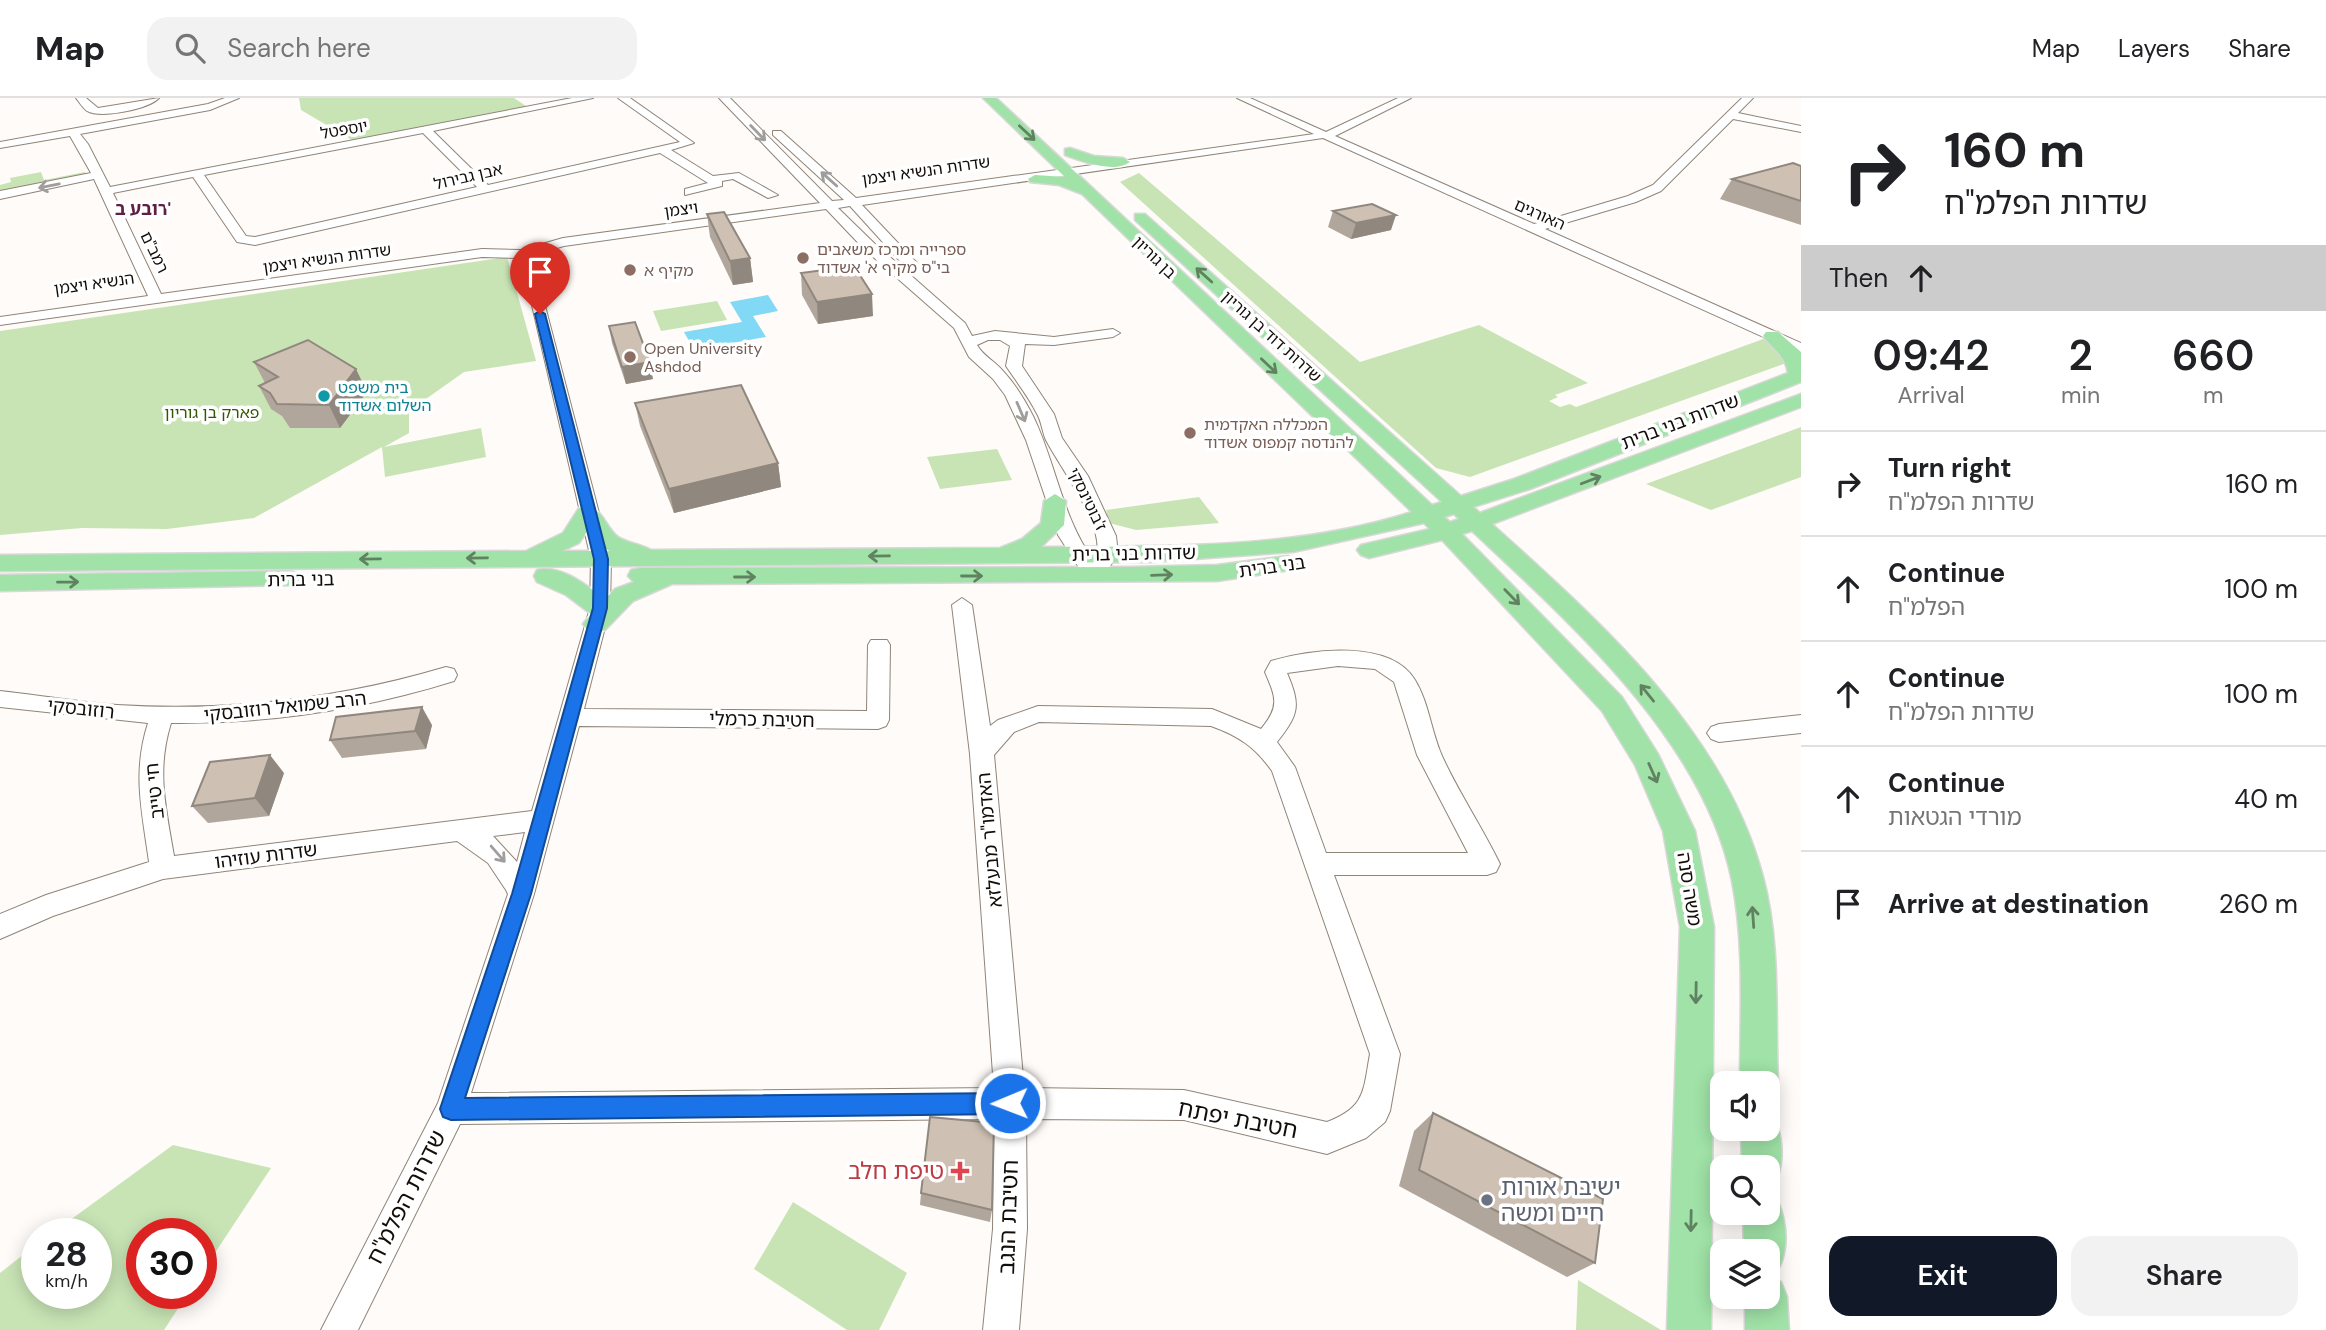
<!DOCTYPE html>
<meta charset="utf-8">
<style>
:root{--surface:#fff;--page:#f2f2f2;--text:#202124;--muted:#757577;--line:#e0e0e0;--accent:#111827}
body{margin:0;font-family:"DM Sans","Noto Sans Hebrew",sans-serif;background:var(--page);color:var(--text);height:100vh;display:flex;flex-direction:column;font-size:26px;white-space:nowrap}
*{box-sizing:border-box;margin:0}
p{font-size:23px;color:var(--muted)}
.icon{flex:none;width:38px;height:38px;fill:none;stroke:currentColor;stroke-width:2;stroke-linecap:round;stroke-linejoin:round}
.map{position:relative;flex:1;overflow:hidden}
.drawer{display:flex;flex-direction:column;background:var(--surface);width:525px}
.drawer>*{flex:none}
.guide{background:#fff;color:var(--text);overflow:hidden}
.buttons{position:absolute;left:1710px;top:973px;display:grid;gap:14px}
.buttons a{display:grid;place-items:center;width:70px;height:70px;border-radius:14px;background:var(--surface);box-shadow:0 4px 18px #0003;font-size:35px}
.speed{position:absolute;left:21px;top:1120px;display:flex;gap:14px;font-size:35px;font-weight:700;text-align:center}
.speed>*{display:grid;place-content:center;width:91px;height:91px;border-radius:50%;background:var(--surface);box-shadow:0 4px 18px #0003;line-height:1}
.speed small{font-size:18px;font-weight:400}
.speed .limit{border:10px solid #d22;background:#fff;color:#111}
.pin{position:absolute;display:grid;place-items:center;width:60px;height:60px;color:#fff;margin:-72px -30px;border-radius:50% 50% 50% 0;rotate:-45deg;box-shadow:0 0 7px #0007}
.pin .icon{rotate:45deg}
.me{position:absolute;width:77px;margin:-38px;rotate:269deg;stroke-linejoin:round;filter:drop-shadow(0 0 5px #0008)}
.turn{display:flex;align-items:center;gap:24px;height:147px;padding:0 28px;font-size:32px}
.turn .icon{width:91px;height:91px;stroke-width:2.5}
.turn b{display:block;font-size:49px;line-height:60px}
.then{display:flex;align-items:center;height:66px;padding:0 28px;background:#0003;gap:14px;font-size:26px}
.eta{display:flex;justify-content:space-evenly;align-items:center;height:119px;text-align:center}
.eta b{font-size:42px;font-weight:600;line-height:49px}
.cta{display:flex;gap:14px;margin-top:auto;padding:14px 28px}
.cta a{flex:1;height:80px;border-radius:21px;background:var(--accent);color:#fff;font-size:28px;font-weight:600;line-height:80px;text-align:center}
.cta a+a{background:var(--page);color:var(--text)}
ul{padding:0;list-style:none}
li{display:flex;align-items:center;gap:21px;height:105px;padding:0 28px;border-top:2px solid var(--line)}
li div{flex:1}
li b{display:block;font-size:26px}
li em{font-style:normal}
header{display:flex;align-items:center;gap:42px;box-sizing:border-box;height:98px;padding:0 35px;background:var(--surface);border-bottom:2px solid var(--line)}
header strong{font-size:33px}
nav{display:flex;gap:38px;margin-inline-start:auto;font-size:24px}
.search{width:490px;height:63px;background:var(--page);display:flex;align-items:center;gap:18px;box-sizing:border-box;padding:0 24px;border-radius:21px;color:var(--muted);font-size:26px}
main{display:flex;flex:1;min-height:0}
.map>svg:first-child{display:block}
</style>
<header>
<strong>Map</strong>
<div class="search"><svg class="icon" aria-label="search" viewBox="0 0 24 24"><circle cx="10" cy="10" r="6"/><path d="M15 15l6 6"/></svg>Search here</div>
<nav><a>Map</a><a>Layers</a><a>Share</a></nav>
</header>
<main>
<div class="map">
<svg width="1801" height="1232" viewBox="0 0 1801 1232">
<rect width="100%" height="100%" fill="#fefbf8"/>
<g fill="#c8e4b5">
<polygon points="299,0 514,0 529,10 352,42 301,12"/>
<polygon points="41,74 44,82 85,74 87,79 0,96 0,87 11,84 10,80"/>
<polygon points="1139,75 1360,264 1479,227 1588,285 1555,297 1558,299 1549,303 1560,309 1570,306 1576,309 1766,240 1789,264 1470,379 1436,370 1120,84"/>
<polygon points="507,159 536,263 464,274 409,313 409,335 384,349 481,330 486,359 385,379 382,349 254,420 167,431 82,430 0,437 0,233"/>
<polygon points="717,203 727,222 661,233 653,213"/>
<polygon points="1801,329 1801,379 1711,412 1646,386"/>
<polygon points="997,351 1012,382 940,391 927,359"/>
<polygon points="1199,399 1219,425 1136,432 1109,425 1106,412"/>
<polygon points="173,1047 271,1070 201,1176 201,1136 142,1136 142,1195 188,1195 164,1232 0,1232 0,1175 37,1146 37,1195 96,1195 96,1136 51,1136"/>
<polygon points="793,1104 907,1175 879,1232 847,1232 754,1171"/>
<polygon points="1578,1182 1661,1232 1576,1232"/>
</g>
<polygon fill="#82d9f5" points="768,197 778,213 753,218 766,239 694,252 684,234 742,224 730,204"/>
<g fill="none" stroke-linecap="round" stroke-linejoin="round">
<g stroke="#908478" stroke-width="2">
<g id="minor">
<path d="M 76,0 L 86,0 L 98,10 L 159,0 C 149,11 101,21 87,13 C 83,10 79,4 76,0 Z"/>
<path d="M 225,0 L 239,0 L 210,12 L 80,36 L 88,46 L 110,89 L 572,0 L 593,0 L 433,33 L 488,87 L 680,44 L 618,0 L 630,0 L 694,45 L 671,52 L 713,78 L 739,75 L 778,97 L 768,100 L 733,81 L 722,83 L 722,88 L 685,97 L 685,91 L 708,85 L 660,55 L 255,147 L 237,144 L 193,79 L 113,95 L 161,196 L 482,151 L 521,152 L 563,140 L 820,105 L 719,0 L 730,0 L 832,103 L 844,102 L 773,37 L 773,33 L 781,33 L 856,100 L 1314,36 L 1237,0 L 1250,0 L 1326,34 L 1398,0 L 1411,0 L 1335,38 L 1534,126 L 1628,98 L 1653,87 L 1742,0 L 1753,0 L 1738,15 L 1801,28 L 1801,34 L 1733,21 L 1661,93 L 1636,104 L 1545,131 L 1801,245 L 1801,256 L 1323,40 L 862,107 L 917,165 L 919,168 L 912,172 L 907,171 L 850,108 L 838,110 L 874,145 L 965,225 L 972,238 L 995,233 L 1054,239 L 1113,231 L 1120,235 L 1113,239 L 1054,247 L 1025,246 L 1022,268 L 1054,316 L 1062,340 L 1088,378 L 1116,438 L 1118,456 L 1101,482 L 1087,482 L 1058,437 L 1026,342 L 1005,297 L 993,281 L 969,259 L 954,230 L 864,151 L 826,111 L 564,148 L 536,156 L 537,177 L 611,461 L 610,510 L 584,611 L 867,613 L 868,547 L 871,542 L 887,542 L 890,547 L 889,622 L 886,628 L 878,631 L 579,628 L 534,796 L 471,995 L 994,990 L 970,656 L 952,507 L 962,500 L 972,507 L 990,628 L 998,622 L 1038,608 L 1212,611 L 1261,631 C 1280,608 1276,600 1265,574 L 1271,563 C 1311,551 1391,541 1415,582 C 1429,605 1431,633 1442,658 C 1459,695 1482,729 1500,766 L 1496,774 L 1487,777 L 1334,777 L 1400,956 L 1390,1013 L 1385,1024 L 1366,1040 L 1327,1056 L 1184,1022 L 1026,1021 L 1027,1131 L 1019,1232 L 983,1232 L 993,1131 L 994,1021 L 460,1026 L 358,1232 L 321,1232 L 438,1005 L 508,796 L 506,792 L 488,765 L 457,743 L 163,781 L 53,818 L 0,841 L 0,816 L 46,797 L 149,764 C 142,713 132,675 148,625 L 0,609 L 0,593 C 39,597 78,604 117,607 C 230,614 338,601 446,569 L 454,571 L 457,577 L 454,583 C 361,612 268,626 171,625 C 156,673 166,710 174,758 L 532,713 L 590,510 L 591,461 L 521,160 L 482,159 L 0,227 L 0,219 L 148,198 L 94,81 L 0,101 L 0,93 L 91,75 L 70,38 L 0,50 L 0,44 L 208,6 ZM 423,35 L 477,89 L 255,139 L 246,138 L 204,77 ZM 1000,242 L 1010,248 L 1006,268 C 1016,283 1028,298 1036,314 C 1041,322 1042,331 1045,340 C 1057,366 1112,435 1094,463 C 1062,420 1056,365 1033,318 C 1025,302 1015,286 1003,273 C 995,263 983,258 977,247 L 988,242 ZM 1338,568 L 1375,571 L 1394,584 L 1417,657 L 1468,755 L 1326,755 L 1295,669 L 1277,644 C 1299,616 1301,608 1287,575 ZM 1039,624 L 1211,628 C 1239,638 1255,649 1272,673 L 1370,956 C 1363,993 1366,1009 1327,1024 L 1184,992 L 1024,990 L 994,657 L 1014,634 ZM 525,734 L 517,764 L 493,738 Z"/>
<polygon points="1801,617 1801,635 1719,644 1711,641 1707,635 1711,629 1719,626"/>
</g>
</g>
<g stroke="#d9d8d8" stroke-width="3">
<g id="major">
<path d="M 983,0 L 996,0 L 1432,407 L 1442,404 L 1135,122 L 1135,116 L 1145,116 L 1461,398 L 1514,381 L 1788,275 C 1785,257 1774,252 1763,238 L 1766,234 L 1778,234 L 1801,254 L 1801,284 L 1530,391 L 1473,409 L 1480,415 L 1485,413 L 1801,296 L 1801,309 L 1492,426 C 1600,524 1724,632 1763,779 C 1781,845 1775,917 1778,985 L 1772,998 L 1768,1000 L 1768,985 L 1740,985 C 1740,918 1745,849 1732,783 C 1704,643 1571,526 1472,433 L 1462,436 L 1622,599 L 1658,656 L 1695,733 L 1714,829 L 1711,1232 L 1667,1232 L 1680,829 L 1663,733 L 1635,667 L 1602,613 L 1442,442 L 1369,460 L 1361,457 L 1357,452 L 1361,447 L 1430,431 L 1424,425 L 1293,454 L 1151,464 L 0,473 L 0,457 L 526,453 L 563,435 L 579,410 C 602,404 603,427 618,439 C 627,445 641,446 651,452 L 1000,450 L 1022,441 L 1041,425 L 1044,403 L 1055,396 L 1066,403 L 1064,427 L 1041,449 C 1164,448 1294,452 1412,414 L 1082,96 L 1059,87 L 1030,84 L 1028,81 L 1035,77 L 1065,79 ZM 1454,416 L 1459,421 L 1450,424 L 1444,419 ZM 588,432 L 602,449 L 610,453 L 562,453 L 579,445 Z"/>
<path d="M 1070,50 L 1094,58 L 1123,60 L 1130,64 C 1114,76 1082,63 1065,57 L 1065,51 Z"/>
<path d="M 1288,458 L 1297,461 L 1300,466 L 1297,471 L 1217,483 L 672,486 L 633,503 L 605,532 L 596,535 L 587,532 L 583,526 L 591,516 L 566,497 L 537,484 L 534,478 L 537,472 C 561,466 587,488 605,501 L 615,491 L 634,484 L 628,478 L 631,472 L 640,470 L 1131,469 L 1217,467 Z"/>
<polygon points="288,473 297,475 300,481 297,487 0,493 0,477"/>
<path d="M 1768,1015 L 1774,1017 C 1782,1038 1785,1062 1776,1083 L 1768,1087 L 1768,1069 L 1742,1069 L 1741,1031 L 1768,1031 Z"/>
<path d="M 1768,1096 L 1777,1101 C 1786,1122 1789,1146 1780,1168 L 1768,1173 L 1768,1153 L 1744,1153 L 1743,1115 L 1768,1115 Z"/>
<polygon points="1768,1178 1781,1184 1787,1199 1789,1232 1745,1232 1745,1199 1768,1199"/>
</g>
</g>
<use href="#minor" fill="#fff" fill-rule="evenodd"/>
<use href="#major" fill="#a0e2a7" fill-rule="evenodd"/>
</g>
<g fill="#b1a69b">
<polygon points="1801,68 1801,127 1720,101 1732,81"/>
<polygon points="1333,113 1391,132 1351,141 1328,129"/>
<polygon points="707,116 750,160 753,184 733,187 710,139"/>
<polygon points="801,175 873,218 818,226 802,197"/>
<polygon points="609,228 653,281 626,286 612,245"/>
<polygon points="254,264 367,294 340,330 290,330 282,318 271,311 259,288 265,285"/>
<polygon points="635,305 778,365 781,389 674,415 640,328"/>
<polygon points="432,627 426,651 342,660 330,642"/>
<polygon points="284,675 269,718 208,725 192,708"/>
<polygon points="1433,1015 1595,1165 1567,1179 1399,1088 1414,1033"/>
<polygon points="921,1095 992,1112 990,1124 920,1107"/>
</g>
<g fill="#90877e">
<polygon points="1396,117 1391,132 1351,141 1356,125"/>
<polygon points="750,160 753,184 733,187 730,163"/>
<polygon points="872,196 873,218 818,226 817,204"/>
<polygon points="650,264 653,281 626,286 622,269"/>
<polygon points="356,271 367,294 340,330 329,307"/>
<polygon points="778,365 781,389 674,415 669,391"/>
<polygon points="422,609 432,627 426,651 415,633"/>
<polygon points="270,657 284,675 269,718 255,700"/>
</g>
<g fill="#cec1b4" stroke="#90877e" stroke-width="2">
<polygon points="1793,65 1801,68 1801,103 1732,81"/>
<polygon points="1372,106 1396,117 1356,125 1333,113"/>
<polygon points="724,114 750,160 730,163 707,116"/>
<polygon points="854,168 872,196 817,204 801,175"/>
<polygon points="635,224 650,264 622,269 609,228"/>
<polygon points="308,242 356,271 329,307 277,306 270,295 259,288 278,279 254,264"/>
<polygon points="741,287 778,365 669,391 635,305"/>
<polygon points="422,609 415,633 330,642 336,619"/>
<polygon points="270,657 255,700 192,708 210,664"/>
<polygon points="1433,1015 1603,1101 1595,1165 1419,1072"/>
<polygon points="930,1019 994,1025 992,1112 921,1095"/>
</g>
<defs><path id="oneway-shaft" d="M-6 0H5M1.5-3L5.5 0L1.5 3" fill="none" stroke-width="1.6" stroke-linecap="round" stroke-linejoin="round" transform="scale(1.75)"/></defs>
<g stroke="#a09e9d">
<use href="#oneway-shaft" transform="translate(758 35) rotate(46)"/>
<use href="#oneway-shaft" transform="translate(829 81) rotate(-138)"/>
<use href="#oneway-shaft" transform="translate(49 88) rotate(169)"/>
<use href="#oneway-shaft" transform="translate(1021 314) rotate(67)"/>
<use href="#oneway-shaft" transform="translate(498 756) rotate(49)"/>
</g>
<g stroke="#608260">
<use href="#oneway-shaft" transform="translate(1027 35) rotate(43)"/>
<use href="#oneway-shaft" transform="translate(1204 177) rotate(-138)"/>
<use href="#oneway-shaft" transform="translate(1269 268) rotate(43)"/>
<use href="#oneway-shaft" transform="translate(1591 382) rotate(-21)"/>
<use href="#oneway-shaft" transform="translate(879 458) rotate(179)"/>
<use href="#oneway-shaft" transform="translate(477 460) rotate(179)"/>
<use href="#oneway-shaft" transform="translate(370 461) rotate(179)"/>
<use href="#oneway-shaft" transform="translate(1162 477) rotate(-2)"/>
<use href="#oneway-shaft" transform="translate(972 478)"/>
<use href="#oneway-shaft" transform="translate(745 479)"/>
<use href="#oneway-shaft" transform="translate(68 484) rotate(-1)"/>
<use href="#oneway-shaft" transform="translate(1512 499) rotate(46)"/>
<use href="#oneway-shaft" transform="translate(1647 595) rotate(-129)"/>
<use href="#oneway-shaft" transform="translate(1653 675) rotate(66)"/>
<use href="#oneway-shaft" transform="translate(1753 819) rotate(-94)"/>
<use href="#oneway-shaft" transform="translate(1696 895) rotate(91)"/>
<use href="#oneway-shaft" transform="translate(1691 1123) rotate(91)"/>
</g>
<polygon fill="#1a73e8" stroke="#114b97" stroke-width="2" points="540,213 545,216 608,461 607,510 531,796 465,1000 1010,995 1018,998 1021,1005 1018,1013 1010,1016 451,1022 443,1019 440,1011 512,796 593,510 594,461 535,216"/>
<g fill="#8d6e63" stroke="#fff" stroke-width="2.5">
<circle cx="803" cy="160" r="7"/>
<circle cx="630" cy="172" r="7"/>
<circle cx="630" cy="259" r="7"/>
<circle cx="1190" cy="335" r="7"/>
</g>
<circle fill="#0f9aa8" stroke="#fff" stroke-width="2.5" cx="324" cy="298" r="7"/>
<path fill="#e0444e" stroke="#fff" stroke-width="2.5" d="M956.5 1062.5h7v7h7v7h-7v7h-7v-7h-7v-7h7z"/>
<circle fill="#6b7280" stroke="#fff" stroke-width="2.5" cx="1487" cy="1102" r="7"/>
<g text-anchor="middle" stroke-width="7" stroke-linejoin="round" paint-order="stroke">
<g font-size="16" fill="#120d09" stroke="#fff">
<text transform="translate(344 31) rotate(-10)" y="6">יוספטל</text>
<text transform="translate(926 72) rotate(-8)" y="6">שדרות הנשיא ויצמן</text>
<text transform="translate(468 78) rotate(-13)" y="6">אבן גבירול</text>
<text transform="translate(681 111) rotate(-8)" y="6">ויצמן</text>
<text transform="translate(1540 116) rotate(24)" y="6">האורגים</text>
<text transform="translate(155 154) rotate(64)" y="6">רמב"ם</text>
<text transform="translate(1155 159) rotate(44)" y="6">בן גוריון</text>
<text transform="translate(327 160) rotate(-8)" y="6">שדרות הנשיא ויצמן</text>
<text transform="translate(94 185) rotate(-8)" y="6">הנשיא ויצמן</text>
<text transform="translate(1272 238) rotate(42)" y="6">שדרות דוד בן גוריון</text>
<text transform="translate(1088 401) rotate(64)" y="6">ז'בוטינסקי</text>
</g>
<g font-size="16" fill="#785e54" stroke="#fff" text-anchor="start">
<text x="817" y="157">ספרייה ומרכז משאבים<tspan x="817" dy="18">בי"ס מקיף א' אשדוד</tspan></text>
<text x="644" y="178">מקיף א</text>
<text x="644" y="256">Open University<tspan x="644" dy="18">Ashdod</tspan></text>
<text x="1204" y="332">המכללה האקדמית<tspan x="1204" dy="18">להנדסה קמפוס אשדוד</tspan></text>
</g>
<g font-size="16" fill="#0d838f" stroke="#fff" text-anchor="start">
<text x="338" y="295">בית משפט<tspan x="338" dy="18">השלום אשדוד</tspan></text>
</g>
<g font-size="16" fill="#325801" stroke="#fff">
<text x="212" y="320">פארק בן גוריון</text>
</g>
<g font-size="18" font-weight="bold" fill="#5e1f42" stroke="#fff">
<text x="143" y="117">רובע ב'</text>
</g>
<g font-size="19" fill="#120d09" stroke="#fff">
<text transform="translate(1680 323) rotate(-21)" y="7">שדרות בני ברית</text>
<text transform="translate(1134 455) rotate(-1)" y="7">שדרות בני ברית</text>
<text transform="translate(1272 468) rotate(-8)" y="7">בני ברית</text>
<text transform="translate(301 481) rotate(-1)" y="7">בני ברית</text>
<text transform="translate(285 608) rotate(-6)" y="7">הרב שמואל רוזובסקי</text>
<text transform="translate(81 610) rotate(6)" y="7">רוזובסקי</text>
<text transform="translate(762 621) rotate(1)" y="7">חטיבת כרמלי</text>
<text transform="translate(154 693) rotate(-96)" y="7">חי טייב</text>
<text transform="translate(989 742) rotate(-95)" y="7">האדמו"ר מבעלזא</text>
<text transform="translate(266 757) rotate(-7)" y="7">שדרות עוזיהו</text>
<text transform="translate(1690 791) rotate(81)" y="7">משה סנה</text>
</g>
<g font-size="23" fill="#120d09" stroke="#fff">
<text transform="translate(1238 1021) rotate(11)" y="8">חטיבת יפתח</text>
<text transform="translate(406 1099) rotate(-63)" y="8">שדרות הפלמ"ח</text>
<text transform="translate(1008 1119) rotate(-88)" y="8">חטיבת הנגב</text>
</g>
<g font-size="23" fill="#be3a42" stroke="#fff" text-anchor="end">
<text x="944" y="1081">טיפת חלב</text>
</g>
<g font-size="23" fill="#5b616d" stroke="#fff" text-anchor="start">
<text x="1501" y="1097">ישיבת אורות<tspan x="1501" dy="26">חיים ומשה</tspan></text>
</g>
</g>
</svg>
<div class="buttons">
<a><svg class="icon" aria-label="sound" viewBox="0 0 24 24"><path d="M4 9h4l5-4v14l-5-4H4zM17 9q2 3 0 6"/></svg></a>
<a><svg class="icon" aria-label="search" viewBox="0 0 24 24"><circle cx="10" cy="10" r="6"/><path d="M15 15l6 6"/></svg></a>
<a><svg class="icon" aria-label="layers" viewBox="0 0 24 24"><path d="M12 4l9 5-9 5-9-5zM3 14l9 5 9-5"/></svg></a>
</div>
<div class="speed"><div>28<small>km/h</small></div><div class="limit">30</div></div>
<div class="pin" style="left:540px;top:216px;background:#d93025"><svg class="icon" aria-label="arrive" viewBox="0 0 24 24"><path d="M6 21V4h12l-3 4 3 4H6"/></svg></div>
<svg class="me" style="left:1010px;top:1005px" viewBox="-20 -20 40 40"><circle r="17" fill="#1a73e8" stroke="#fff" stroke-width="3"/><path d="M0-11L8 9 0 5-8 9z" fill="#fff"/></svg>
</div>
<section class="drawer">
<div class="guide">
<div class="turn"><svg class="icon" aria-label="right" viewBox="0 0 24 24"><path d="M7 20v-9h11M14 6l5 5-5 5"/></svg><div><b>160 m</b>שדרות הפלמ&quot;ח</div></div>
<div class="then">Then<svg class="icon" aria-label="ahead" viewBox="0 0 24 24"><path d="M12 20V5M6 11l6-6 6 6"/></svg></div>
</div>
<div class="eta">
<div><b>09:42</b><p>Arrival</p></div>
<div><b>2</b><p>min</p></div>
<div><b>660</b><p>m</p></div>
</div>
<ul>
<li><svg class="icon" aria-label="right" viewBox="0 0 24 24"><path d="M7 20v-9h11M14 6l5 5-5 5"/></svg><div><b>Turn right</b><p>שדרות הפלמ&quot;ח</p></div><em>160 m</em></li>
<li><svg class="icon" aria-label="ahead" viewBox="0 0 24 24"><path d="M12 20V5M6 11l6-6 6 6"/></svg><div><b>Continue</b><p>הפלמ&quot;ח</p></div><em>100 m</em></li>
<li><svg class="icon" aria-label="ahead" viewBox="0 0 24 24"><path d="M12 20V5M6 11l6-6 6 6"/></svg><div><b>Continue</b><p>שדרות הפלמ&quot;ח</p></div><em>100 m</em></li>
<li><svg class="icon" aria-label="ahead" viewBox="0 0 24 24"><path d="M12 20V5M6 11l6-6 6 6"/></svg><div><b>Continue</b><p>מורדי הגטאות</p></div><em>40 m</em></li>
<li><svg class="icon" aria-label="arrive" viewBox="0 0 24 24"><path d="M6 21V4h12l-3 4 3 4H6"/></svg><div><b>Arrive at destination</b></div><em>260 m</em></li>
</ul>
<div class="cta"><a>Exit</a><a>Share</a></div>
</section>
</main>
